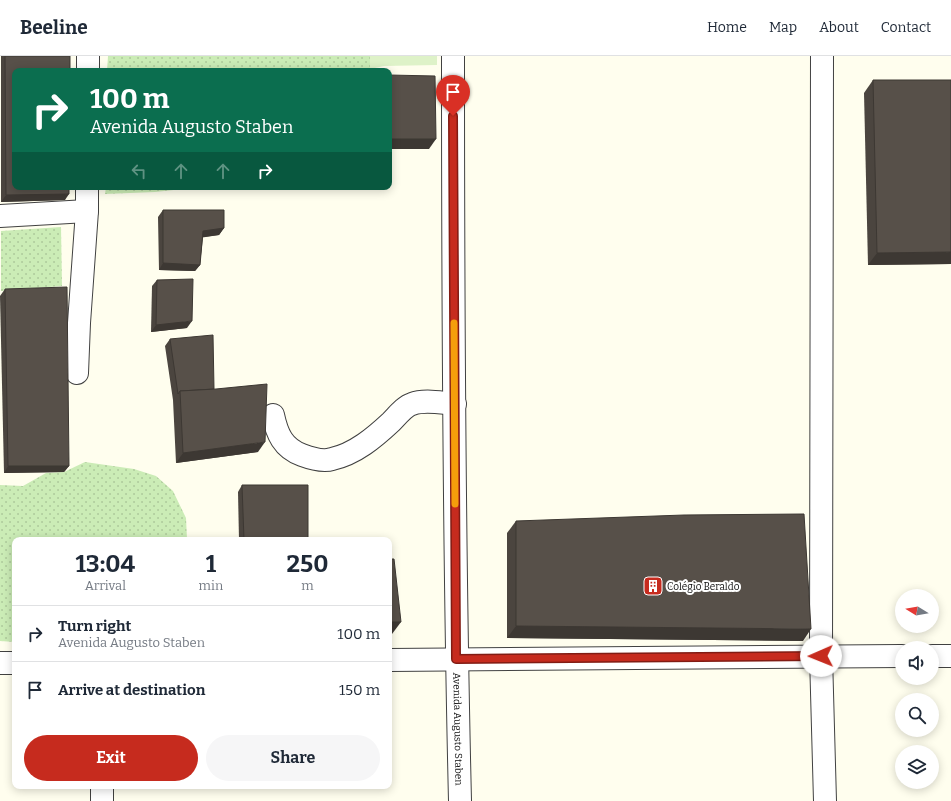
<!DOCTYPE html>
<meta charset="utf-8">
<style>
:root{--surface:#fff;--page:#f6f6f7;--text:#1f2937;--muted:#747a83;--line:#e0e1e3;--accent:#c62b1e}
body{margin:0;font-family:Bitter,serif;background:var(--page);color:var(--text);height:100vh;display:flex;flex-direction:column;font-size:15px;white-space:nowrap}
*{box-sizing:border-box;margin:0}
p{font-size:13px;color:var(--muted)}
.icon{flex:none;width:22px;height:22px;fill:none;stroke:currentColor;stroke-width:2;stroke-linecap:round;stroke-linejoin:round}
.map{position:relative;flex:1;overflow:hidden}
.drawer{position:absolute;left:12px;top:481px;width:380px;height:252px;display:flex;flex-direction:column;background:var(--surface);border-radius:8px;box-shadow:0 2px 10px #0003}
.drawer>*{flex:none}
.hud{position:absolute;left:12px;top:12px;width:380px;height:122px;border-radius:8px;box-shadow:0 2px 10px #0003;background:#0b6e4f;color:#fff;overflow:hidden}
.needle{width:26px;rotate:281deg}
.tools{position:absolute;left:895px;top:533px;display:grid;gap:8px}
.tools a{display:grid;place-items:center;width:44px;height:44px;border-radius:50%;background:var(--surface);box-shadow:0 2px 10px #0003;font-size:20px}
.pin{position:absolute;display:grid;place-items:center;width:34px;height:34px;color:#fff;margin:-41px -17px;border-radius:50% 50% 50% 0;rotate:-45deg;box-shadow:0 0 4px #0007}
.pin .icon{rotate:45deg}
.me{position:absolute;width:44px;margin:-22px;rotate:269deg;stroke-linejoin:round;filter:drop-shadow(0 0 3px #0008)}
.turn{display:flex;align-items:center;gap:14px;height:84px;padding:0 12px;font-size:18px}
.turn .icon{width:52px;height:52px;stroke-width:2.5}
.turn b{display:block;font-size:28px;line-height:34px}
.lanes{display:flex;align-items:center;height:38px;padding:0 12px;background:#0003;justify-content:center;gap:20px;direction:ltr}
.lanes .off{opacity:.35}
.eta{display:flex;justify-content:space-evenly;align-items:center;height:68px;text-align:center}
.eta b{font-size:24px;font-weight:700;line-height:28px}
.primary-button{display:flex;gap:8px;margin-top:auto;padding:8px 12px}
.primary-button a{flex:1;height:46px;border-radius:24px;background:var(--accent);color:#fff;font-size:16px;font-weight:700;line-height:46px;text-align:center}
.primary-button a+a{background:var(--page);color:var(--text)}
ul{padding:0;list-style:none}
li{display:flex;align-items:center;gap:12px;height:56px;padding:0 12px;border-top:1px solid var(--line)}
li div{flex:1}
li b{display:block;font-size:15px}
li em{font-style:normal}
header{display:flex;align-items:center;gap:24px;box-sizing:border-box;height:56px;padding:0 20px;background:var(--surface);border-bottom:1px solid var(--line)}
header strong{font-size:19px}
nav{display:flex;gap:22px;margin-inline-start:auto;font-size:14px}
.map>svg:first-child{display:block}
</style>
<header>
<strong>Beeline</strong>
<nav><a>Home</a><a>Map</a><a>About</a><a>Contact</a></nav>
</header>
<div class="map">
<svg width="951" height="745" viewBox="0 0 951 745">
<defs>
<pattern id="park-dots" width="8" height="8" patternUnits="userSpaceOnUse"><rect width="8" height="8" fill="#cbecb6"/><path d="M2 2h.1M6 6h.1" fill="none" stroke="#adc99b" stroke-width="1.8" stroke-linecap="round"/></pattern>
</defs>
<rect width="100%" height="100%" fill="#fffeee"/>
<g fill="url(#park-dots)">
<polygon points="108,0 370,0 370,15 107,15"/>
<polygon points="106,131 201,131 155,136 105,138"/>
<polygon points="61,171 62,230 1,235 1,175"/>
<polygon points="85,406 134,413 156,420 173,435 186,462 187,483 186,484 15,484 15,586 0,585 0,429 23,430 46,417 64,416"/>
</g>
<polygon fill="#def2c8" points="370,0 437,0 437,9 384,10 370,13"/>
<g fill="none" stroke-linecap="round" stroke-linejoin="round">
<g stroke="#414141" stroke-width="24">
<g id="minor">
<path id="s1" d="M 453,0 C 453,248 454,497 460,745"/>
<polyline points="822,0 821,600 825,745"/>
<polyline points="88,15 88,0"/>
<polyline points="0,160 87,155"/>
<polyline points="77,317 79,267 87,155 87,131"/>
<path d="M 273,359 C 277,378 283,392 302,399 C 310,402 323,406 332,403 C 355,398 375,381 391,366 C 397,360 405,350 412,348 C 425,343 441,347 455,348"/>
<polyline points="932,600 951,600"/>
<polyline points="389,604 902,600"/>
<polyline points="0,607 15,607"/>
<polyline points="102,730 102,745"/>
</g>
</g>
<use href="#minor" stroke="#fff" stroke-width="22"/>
</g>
<g fill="#4b453f">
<polygon points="1,0 70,0 65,144 1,146"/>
<polygon points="873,24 951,208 868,209 864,37"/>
<polygon points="163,154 224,172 219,179 203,181 200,209 195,215 159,214 158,161"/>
<polygon points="157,224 187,272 151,276 152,230"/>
<polygon points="5,233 69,410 64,416 4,417 0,240"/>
<polygon points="170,283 214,333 258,396 176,407 173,344 165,290"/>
<polygon points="242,429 308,484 239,484 238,436"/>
<polygon points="516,465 803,585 507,582 507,477"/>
</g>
<g fill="#3d3833">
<polygon points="389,83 436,83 429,93 389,93"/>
<polygon points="69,138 65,144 1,146 6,139"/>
<polygon points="224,172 219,179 199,182 203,175"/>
<polygon points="951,196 951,208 868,209 877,197"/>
<polygon points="163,207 200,209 195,215 159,214"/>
<polygon points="192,265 187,272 151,276 156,269"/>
<polygon points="265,386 258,396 176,407 183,397"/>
<polygon points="8,410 69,410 64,416 4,417"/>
<polygon points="389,566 401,566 392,578 389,578"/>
<polygon points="516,570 811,573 803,585 507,582"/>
</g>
<g fill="#575049" stroke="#3d3833">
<polygon points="5,0 70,0 70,15 15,15 15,131 69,131 69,138 6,139"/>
<polygon points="389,19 435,20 436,83 389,83"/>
<polygon points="873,24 951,24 951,196 877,197"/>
<polygon points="163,154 224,154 224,172 203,175 200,209 163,207"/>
<polygon points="193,223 192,265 156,269 157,224"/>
<polygon points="67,231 69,410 8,410 5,233"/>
<polygon points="213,279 214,333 180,335 178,338 170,283"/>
<polygon points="267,328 265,386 183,397 180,335 216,333"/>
<polygon points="242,429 308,429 308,484 244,484"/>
<polygon points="804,458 811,573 516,570 516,465 684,459"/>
<polygon points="389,503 394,503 401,566 389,566"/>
</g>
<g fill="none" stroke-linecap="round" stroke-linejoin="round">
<g stroke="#811c14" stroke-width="10">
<polyline id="route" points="453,60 456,603 821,600"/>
</g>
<use href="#route" stroke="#c62b1e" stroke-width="7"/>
<polyline stroke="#f59e0b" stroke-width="7" points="454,267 455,448"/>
</g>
<defs>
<g id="building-square" transform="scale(1)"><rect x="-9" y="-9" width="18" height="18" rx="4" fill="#c62b1e" stroke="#fff"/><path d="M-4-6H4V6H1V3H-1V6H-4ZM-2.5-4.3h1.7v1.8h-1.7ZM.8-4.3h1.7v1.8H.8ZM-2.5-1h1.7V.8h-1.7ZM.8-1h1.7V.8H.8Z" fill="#fff"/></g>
</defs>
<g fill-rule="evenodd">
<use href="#building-square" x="653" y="530"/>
</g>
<g text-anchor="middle" stroke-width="4" stroke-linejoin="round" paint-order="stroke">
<g font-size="10" fill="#0e0e0e" stroke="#fff" text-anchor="start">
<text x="667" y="534">Colégio Beraldo</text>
</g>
<g font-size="10" fill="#0e0e0e" stroke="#fff">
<text dy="4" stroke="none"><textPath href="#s1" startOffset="673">Avenida Augusto Staben</textPath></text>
</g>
</g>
</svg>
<div class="tools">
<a><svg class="needle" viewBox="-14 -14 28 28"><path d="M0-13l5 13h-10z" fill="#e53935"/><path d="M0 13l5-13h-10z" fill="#747a83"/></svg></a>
<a><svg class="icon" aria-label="sound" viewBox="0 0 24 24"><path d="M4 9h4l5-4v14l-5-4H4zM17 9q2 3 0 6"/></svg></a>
<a><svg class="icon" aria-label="search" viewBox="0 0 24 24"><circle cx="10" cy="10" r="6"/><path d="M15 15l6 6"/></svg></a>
<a><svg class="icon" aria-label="layers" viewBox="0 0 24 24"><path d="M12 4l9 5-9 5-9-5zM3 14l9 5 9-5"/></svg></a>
</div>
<div class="pin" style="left:453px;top:60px;background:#d93025"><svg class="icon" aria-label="arrive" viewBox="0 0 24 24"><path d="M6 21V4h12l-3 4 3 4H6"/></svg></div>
<svg class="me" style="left:821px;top:600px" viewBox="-20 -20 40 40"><circle r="19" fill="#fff"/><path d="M0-13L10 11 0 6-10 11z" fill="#c62b1e"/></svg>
<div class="hud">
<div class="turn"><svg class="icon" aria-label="right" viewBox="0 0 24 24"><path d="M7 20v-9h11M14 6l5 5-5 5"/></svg><div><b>100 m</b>Avenida Augusto Staben</div></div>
<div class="lanes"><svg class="icon off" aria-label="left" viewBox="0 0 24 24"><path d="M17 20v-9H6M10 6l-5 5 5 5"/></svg><svg class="icon off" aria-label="ahead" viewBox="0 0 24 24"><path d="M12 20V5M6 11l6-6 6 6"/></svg><svg class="icon off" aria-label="ahead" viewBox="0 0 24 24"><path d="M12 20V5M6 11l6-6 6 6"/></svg><svg class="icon" aria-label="right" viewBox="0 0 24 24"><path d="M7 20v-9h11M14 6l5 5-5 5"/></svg></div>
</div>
<section class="drawer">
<div class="eta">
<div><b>13:04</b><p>Arrival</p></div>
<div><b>1</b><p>min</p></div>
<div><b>250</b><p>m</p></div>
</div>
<ul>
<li><svg class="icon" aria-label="right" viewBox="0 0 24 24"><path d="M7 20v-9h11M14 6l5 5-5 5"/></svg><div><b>Turn right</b><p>Avenida Augusto Staben</p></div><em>100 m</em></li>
<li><svg class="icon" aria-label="arrive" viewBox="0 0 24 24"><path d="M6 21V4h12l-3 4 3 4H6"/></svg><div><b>Arrive at destination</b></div><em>150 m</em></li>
</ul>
<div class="primary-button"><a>Exit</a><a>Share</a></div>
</section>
</div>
